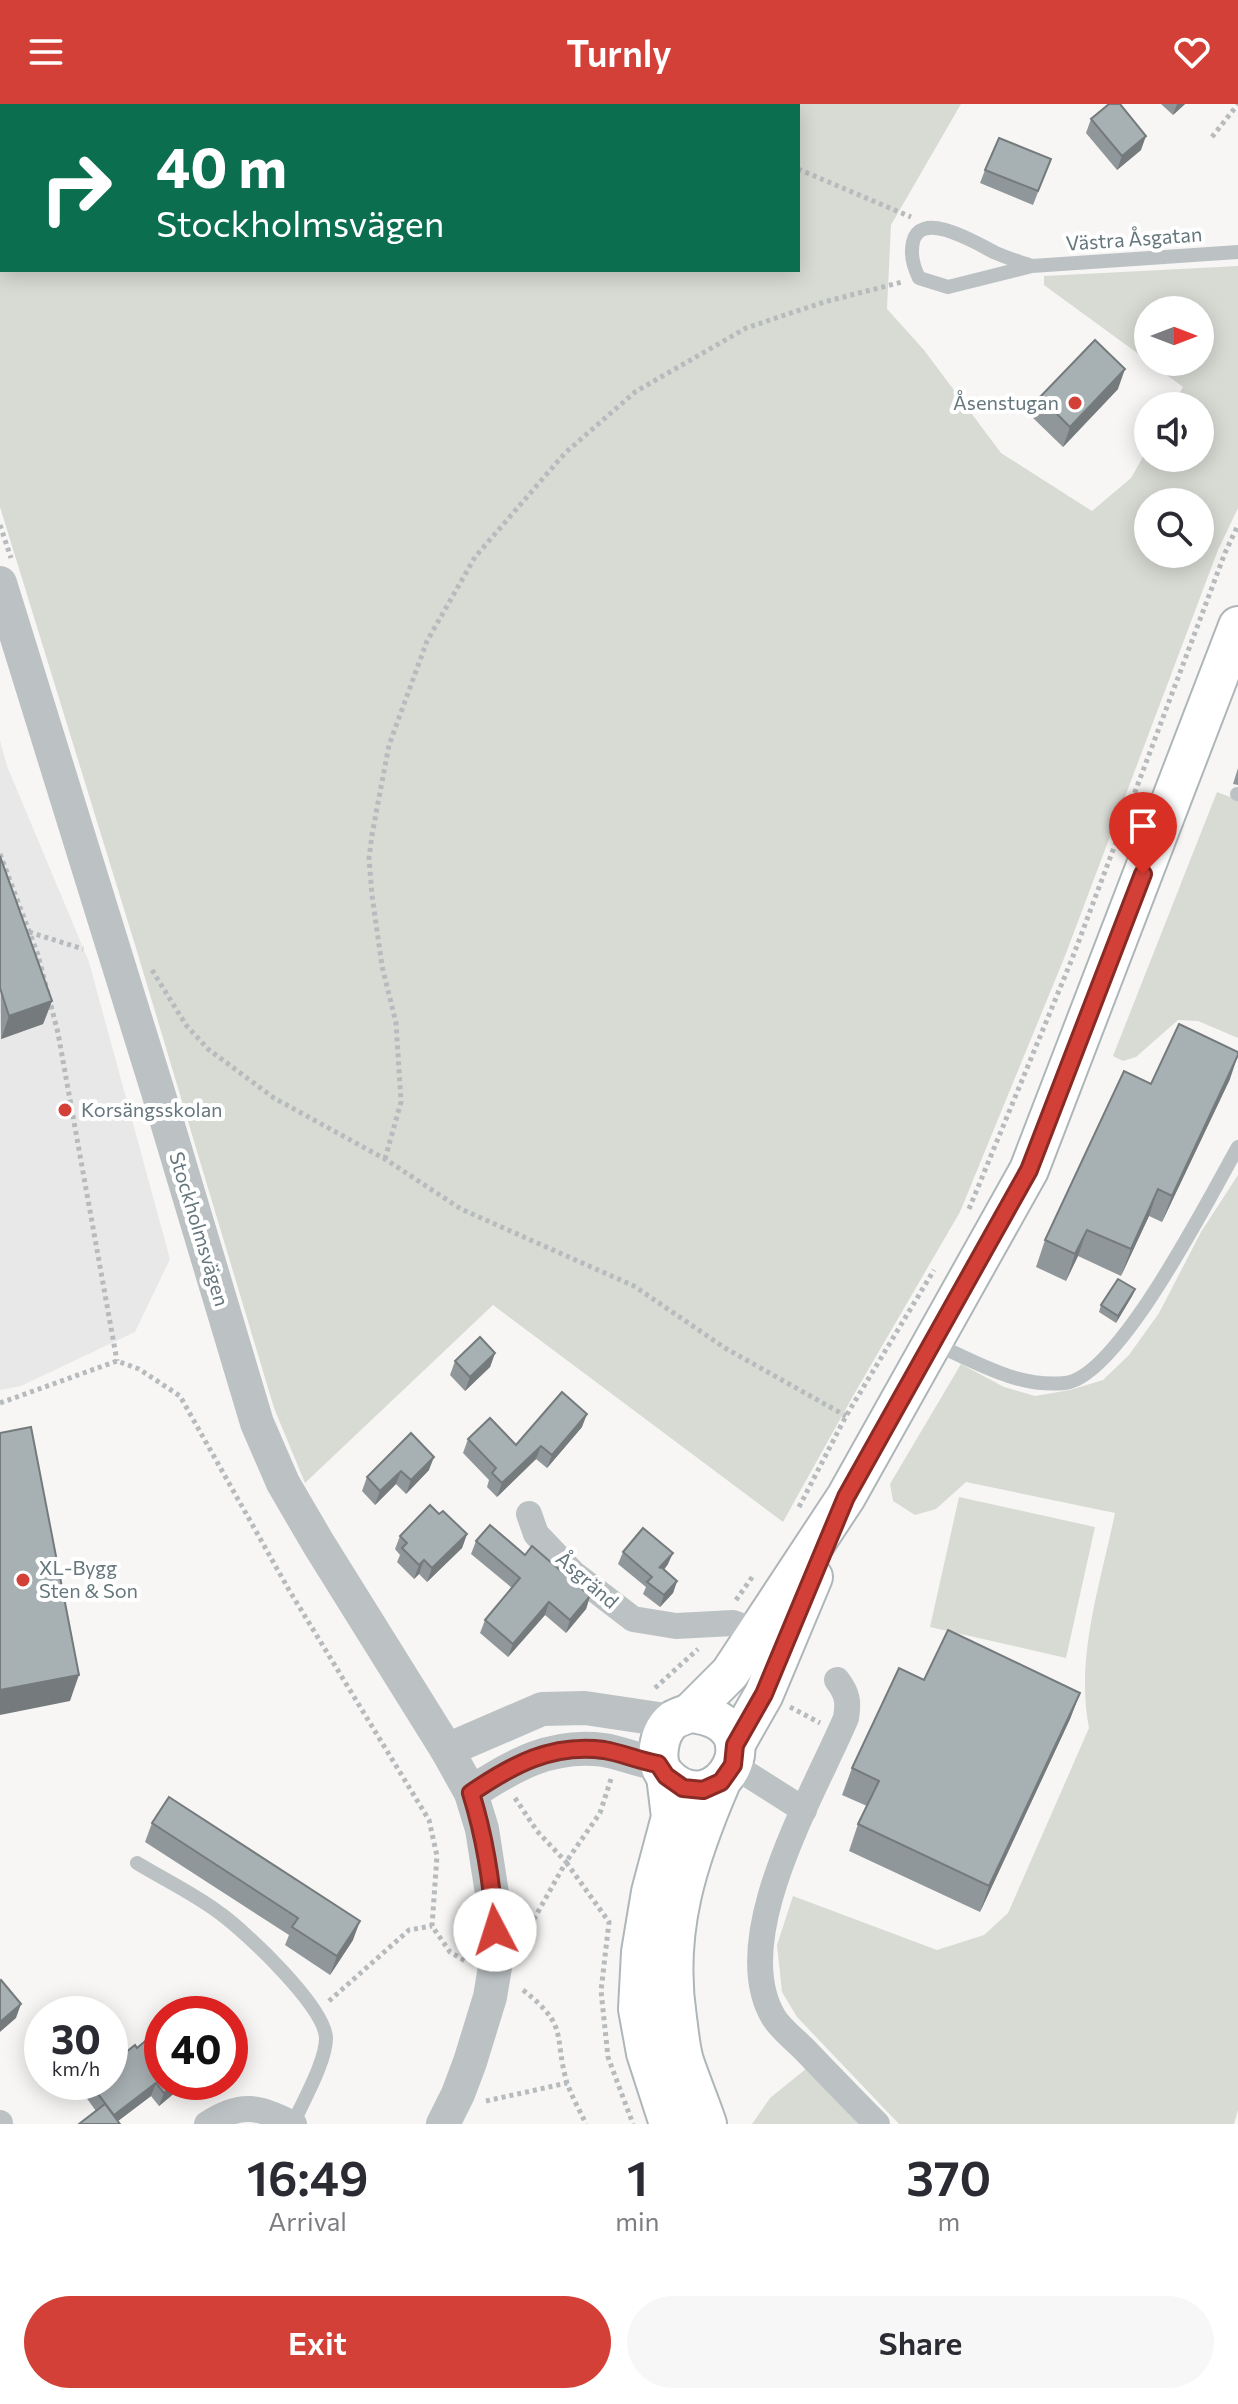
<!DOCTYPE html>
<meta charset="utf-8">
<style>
:root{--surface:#fff;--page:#f7f7f7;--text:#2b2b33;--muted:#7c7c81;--accent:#d34038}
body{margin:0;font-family:Commissioner,sans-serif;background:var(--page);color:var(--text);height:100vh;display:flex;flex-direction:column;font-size:30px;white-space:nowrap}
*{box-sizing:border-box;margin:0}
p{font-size:26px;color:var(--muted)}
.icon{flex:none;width:44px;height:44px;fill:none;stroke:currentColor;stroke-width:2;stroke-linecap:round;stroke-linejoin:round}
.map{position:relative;height:2020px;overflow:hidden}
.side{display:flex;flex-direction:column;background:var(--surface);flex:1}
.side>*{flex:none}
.banner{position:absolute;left:0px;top:0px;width:800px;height:168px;box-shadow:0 4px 20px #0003;background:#0b6e4f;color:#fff;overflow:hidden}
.needle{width:52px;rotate:90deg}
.fabs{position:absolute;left:1134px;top:192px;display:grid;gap:16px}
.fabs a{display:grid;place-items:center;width:80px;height:80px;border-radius:50%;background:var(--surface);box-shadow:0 4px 20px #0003;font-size:40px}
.speed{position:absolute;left:24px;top:1892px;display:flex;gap:16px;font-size:40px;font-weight:700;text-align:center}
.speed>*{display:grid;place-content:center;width:104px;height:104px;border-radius:50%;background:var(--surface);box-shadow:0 4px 20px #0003;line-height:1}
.speed small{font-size:20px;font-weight:400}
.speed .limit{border:12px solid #d22;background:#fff;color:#111}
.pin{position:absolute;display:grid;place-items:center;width:68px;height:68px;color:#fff;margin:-82px -34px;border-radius:50% 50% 50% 0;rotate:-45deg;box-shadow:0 0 8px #0007}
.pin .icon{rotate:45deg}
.me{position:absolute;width:88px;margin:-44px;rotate:355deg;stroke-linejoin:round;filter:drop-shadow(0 0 6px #0008)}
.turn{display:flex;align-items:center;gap:28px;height:168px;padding:0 24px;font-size:36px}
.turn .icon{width:104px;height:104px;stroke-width:2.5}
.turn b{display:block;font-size:56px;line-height:68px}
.eta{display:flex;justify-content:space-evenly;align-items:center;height:136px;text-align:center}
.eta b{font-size:48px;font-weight:600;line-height:56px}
.button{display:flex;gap:16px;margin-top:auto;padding:16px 24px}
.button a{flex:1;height:92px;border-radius:48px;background:var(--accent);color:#fff;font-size:32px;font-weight:600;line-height:92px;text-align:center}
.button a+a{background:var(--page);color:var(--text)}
header{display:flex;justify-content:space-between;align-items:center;height:104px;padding:0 24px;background:var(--accent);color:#fff;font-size:36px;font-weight:600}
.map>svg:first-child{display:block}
</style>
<header><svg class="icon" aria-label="menu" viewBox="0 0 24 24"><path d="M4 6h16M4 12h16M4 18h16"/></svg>Turnly<svg class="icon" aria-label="heart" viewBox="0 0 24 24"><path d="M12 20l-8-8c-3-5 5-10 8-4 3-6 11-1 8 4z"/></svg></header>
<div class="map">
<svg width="1238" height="2020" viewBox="0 0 1238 2020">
<rect width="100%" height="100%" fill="#f7f6f4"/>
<polygon fill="#e8e8e8" points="0,636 7,662 89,858 170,1155 135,1228 21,1282 0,1286"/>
<g fill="#d8dbd4" fill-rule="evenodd">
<path d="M 0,0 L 961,0 L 891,121 L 887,205 L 924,246 L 1001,349 L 1092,407 L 1131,374 L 1148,344 L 1148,354 L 1200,354 L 1200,302 L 1172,302 L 1183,283 L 1149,258 L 1200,258 L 1200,206 L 1148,206 L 1148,257 L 1044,181 L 1044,172 L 1238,162 L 1238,404 L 1218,446 L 1065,852 L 960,1108 L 853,1292 L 783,1418 L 493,1201 L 305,1379 L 274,1304 L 136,844 L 0,403 ZM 2,2 L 798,2 L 798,166 L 2,166 ZM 1148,398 L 1200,398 L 1200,450 L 1148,450 Z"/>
<polygon points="1217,688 1238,696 1238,934 1198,917 1178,916 1136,953 1123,957 1113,952"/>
<path d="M 1238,1071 L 1238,2006 L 1234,2020 L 899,2020 L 797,1913 L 782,1888 L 777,1841 L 793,1792 L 937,1846 L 984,1831 L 1008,1809 L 1089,1624 C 1075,1553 1101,1478 1115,1409 L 966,1378 L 936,1405 L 915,1411 L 893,1397 L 890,1380 L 961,1260 L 1004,1283 L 1035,1292 L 1070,1286 L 1103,1276 L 1129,1251 L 1159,1209 L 1201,1128 Z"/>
<polygon points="959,1393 1095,1423 1066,1554 930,1523"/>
<polygon points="807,1964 864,2020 752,2020 770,1994"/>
</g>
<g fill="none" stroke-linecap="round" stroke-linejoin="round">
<g stroke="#afb6b9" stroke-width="42">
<g id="secondary">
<polyline points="690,1609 730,1569 846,1393 1029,1066 1238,522"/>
<path d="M 690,1609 C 780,1617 717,1725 666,1672 C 653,1658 658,1628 673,1616 C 678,1613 685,1611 690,1609 Z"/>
<polyline points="735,1641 764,1590 813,1473"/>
<polyline points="666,1672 671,1713 651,1788 641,1848 638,1905 646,1949 669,2020"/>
<path d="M 707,2020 C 700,1999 691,1978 684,1957 C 680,1943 679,1928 677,1914 C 664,1828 687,1757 721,1678"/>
</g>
</g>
<g stroke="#b7bbbd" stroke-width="5" stroke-dasharray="4 4" stroke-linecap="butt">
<polyline points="645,0 650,2"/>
<polyline points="1212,33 1238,0"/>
<polyline points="798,65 911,113"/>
<polyline points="0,421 11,454"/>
<polyline points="0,750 38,851 58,929 117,1257"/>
<polyline points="29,828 83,845"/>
<polyline points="152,866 186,921 208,945 274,994 385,1055 461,1105 634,1182 725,1244 846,1312"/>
<polyline points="385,1055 401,998 396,919 382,862 372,791 369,754 372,731 389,641 427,537 475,453 565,349 635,288 746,224 824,198 902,178"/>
<polyline points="969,1105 1072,855 1225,449 1238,421"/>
<polyline points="0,1299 117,1257 139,1265 180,1292 289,1486 429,1716 437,1752 432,1822 450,1848 467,1858"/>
<polyline points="799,1403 846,1312 934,1166"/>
<polyline points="736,1496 753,1472"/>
<polyline points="655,1584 698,1545"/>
<polyline points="790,1603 820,1619"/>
<polyline points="611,1675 600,1709 566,1758 609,1818 601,1887 608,1953 633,2020"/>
<polyline points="515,1694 537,1727 566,1758 525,1831"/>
<path d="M 523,1886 C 570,1923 553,1931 567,1979 C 572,1993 580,2007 586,2020"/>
<polyline points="329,1897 409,1826 432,1822"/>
<polyline points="486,1997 567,1979"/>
</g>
<g stroke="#bcc2c4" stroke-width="14">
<path d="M 1032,162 C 1020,158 1007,154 996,149 C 979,141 921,104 913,138 C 910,151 913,162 919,174 L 948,183 L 1032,162 L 1238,148"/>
<polyline points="1237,690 1238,690"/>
<path d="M 933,1239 C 974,1257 1017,1284 1065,1279 C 1119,1273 1210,1092 1238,1043"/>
<path d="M 137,1759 C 165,1776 195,1790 221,1810 C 247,1829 325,1903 326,1934 C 326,1958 303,1997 293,2020"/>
</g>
<g stroke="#bcc2c4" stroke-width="26">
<polyline points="529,1410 536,1430 573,1469 633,1515 676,1522 733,1519 757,1528"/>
<path d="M 837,1576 C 847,1589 849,1597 846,1614 C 814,1690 726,1835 774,1914 C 781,1925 794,1935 804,1945 C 828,1970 852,1995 877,2020"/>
<polyline points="733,1661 804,1706"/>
<polyline points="0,2019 0,2020"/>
<path d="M 207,2020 C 242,1997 258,2003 294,2020"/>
</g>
<g stroke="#bcc2c4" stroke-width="34">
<polyline points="0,479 158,988 257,1319 283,1379 318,1439 447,1646 471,1689 482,1725 493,1796 496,1857 490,1893 470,1958 458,1990 443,2020"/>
<polyline points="447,1646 542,1605 585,1604 672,1617"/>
<path d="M 471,1689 C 513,1661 552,1639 604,1646 C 622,1649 640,1657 658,1660"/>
</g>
<use href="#secondary" stroke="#fff" stroke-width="38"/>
</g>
<g fill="#90979a">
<polygon points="1161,0 1185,0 1173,11"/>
<polygon points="1091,15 1141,46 1117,66 1086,29"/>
<polygon points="1051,55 1033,101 980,79 985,66"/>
<polygon points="1118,285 1063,343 1032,313 1040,293"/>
<polygon points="1238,664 1238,681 1233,680"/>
<polygon points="0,752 52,897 43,920 1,935"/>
<polygon points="1230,975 1162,1118 1149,1112 1121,1172 1078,1152 1066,1177 1036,1163 1045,1136 1151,980"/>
<polygon points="1135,1185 1132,1192 1116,1219 1099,1208 1101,1201"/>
<polygon points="495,1249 490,1263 465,1287 450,1271 455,1257"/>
<polygon points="582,1323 547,1364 536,1355 497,1393 487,1383 489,1376 463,1349 468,1335 516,1341"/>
<polygon points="411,1329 429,1366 406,1390 396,1380 375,1401 362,1387 367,1373"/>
<polygon points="439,1410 467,1430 462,1444 427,1478 419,1470 414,1475 397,1458 400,1451 395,1445 400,1432"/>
<polygon points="476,1437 525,1451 590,1492 586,1505 566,1529 545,1511 508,1553 480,1529 485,1516 512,1484 471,1450"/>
<polygon points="623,1448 668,1460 664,1466 677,1477 673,1489 660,1503 643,1490 646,1483 618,1460"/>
<polygon points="924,1576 1080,1589 1070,1615 980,1808 849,1747 858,1720 867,1702 842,1691 852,1664"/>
<polygon points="152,1719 353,1836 330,1871 285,1841 289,1831 145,1738"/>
<polygon points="110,1961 183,1982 159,2002 151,1992 118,2017 96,2007 75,1978 110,1978"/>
</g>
<g fill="#757b7d">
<polygon points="1177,0 1185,0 1173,11"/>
<polygon points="1146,32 1141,46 1117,66 1122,52"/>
<polygon points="1125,265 1118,285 1063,343 1070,323"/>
<polygon points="52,897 43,920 1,935 9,912"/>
<polygon points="1238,951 1230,975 1162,1118 1172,1092"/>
<polygon points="1158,1085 1149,1112 1121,1172 1131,1145"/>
<polygon points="1087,1126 1078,1152 1066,1177 1075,1150"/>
<polygon points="1135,1185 1132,1192 1116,1219 1118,1212"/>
<polygon points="495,1249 490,1263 465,1287 470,1273"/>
<polygon points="587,1310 582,1323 547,1364 552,1351"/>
<polygon points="541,1342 536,1355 497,1393 502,1379"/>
<polygon points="434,1353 429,1366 406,1390 411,1376"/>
<polygon points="401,1367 396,1380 375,1401 380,1387"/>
<polygon points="467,1430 462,1444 427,1478 432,1464"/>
<polygon points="673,1449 668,1460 655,1476 659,1464"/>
<polygon points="424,1456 419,1470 414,1475 419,1461"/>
<polygon points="677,1477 673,1489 660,1503 664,1491"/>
<polygon points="590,1492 586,1505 566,1529 570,1516"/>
<polygon points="549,1498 545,1511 508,1553 513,1540"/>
<polygon points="79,1571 70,1597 0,1611 0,1586"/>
<polygon points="1080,1589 1070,1615 980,1808 989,1782"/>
<polygon points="360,1817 353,1836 330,1871 337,1852"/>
<polygon points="21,1900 16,1914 0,1928 0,1918"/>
<polygon points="177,1978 185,1978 183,1982 159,2002 164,1989"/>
<polygon points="156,1979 151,1992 114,2020 114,2011"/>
</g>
<g fill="#a7b0b3" stroke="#757b7d" stroke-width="2">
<polygon points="1109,0 1120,0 1146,32 1122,52 1091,15"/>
<polygon points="999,34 1051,55 1038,87 985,66"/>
<polygon points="1095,236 1125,265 1070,323 1040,293"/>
<polygon points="0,752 52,897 9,912 0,884"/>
<polygon points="1179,920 1238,948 1238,951 1172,1092 1158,1085 1131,1145 1087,1126 1075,1150 1045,1136 1124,967 1151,980"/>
<polygon points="1118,1175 1135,1185 1118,1212 1101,1201"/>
<polygon points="480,1233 495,1249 470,1273 455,1257"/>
<polygon points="562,1288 587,1310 552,1351 541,1342 502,1379 492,1369 496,1364 468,1335 490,1314 516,1341"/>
<polygon points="31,1323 79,1571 0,1586 0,1329"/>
<polygon points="411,1329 434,1353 411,1376 401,1367 380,1387 367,1373"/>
<polygon points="430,1401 439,1410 443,1407 467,1430 432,1464 424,1456 419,1461 402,1444 407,1439 400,1432"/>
<polygon points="490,1421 525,1451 532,1442 590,1492 570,1516 549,1498 513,1540 485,1516 520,1474 476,1437"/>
<polygon points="643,1424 673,1449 659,1464 661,1463 677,1477 664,1491 647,1478 652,1473 623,1448"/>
<polygon points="948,1526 1080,1589 989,1782 858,1720 879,1677 852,1664 899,1564 924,1576"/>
<polygon points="169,1693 360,1817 337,1852 292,1823 298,1814 152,1719"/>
<polygon points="1,1876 21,1900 0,1918 0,1877"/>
<polygon points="162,1923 162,1978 177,1978 164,1989 156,1979 114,2011 89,1978 110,1978 110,1961 135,1941 137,1944"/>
<polygon points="105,2000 120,2020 79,2020"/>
</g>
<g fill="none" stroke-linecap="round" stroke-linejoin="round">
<g stroke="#892a24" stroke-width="20">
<path id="route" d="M 495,1826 C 492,1779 485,1734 471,1689 C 512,1661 552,1639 604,1646 C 622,1649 640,1657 658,1660 L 666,1672 L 683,1684 L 703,1686 L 721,1678 L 733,1661 L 735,1641 L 764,1590 L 846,1393 L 1029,1066 L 1143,770"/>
</g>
<use href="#route" stroke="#d34038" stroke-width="14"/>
</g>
<g fill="#d34038" stroke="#fff" stroke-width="3">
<circle cx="1075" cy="299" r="8"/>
<circle cx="65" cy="1006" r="8"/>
<circle cx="23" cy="1476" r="8"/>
</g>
<g text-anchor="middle" stroke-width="8" stroke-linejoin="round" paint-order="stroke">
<g font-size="20" fill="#65777d" stroke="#fff">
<text transform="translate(1134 135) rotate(-4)" y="7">Västra Åsgatan</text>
<text transform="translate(199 1125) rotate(73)" y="7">Stockholmsvägen</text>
<text transform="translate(587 1476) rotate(41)" y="7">Åsgränd</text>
</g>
<g font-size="20" fill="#65777d" stroke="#fff" text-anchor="start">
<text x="1059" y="306" text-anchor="end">Åsenstugan</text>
<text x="81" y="1013">Korsängsskolan</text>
<text x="39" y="1471">XL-Bygg<tspan x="39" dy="23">Sten &amp; Son</tspan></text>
</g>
</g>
</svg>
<div class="fabs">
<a><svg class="needle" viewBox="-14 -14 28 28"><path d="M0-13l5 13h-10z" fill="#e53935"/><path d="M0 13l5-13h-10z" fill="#7c7c81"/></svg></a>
<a><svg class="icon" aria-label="sound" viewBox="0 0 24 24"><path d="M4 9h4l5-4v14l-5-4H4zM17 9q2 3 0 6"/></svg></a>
<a><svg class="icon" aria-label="search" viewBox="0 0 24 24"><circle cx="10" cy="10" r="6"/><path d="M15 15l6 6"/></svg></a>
</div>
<div class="speed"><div>30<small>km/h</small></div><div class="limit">40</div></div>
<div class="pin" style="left:1143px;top:770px;background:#d93025"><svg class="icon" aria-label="arrive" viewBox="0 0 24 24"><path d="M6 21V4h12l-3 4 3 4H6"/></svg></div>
<svg class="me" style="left:495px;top:1826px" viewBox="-20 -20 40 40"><circle r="19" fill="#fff"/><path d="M0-13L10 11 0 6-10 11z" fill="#d34038"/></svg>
<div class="banner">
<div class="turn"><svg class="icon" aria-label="right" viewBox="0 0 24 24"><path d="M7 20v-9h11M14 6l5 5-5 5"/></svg><div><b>40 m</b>Stockholmsvägen</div></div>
</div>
</div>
<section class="side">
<div class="eta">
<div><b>16:49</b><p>Arrival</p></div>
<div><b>1</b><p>min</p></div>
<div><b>370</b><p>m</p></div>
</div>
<div class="button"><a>Exit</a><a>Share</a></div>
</section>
